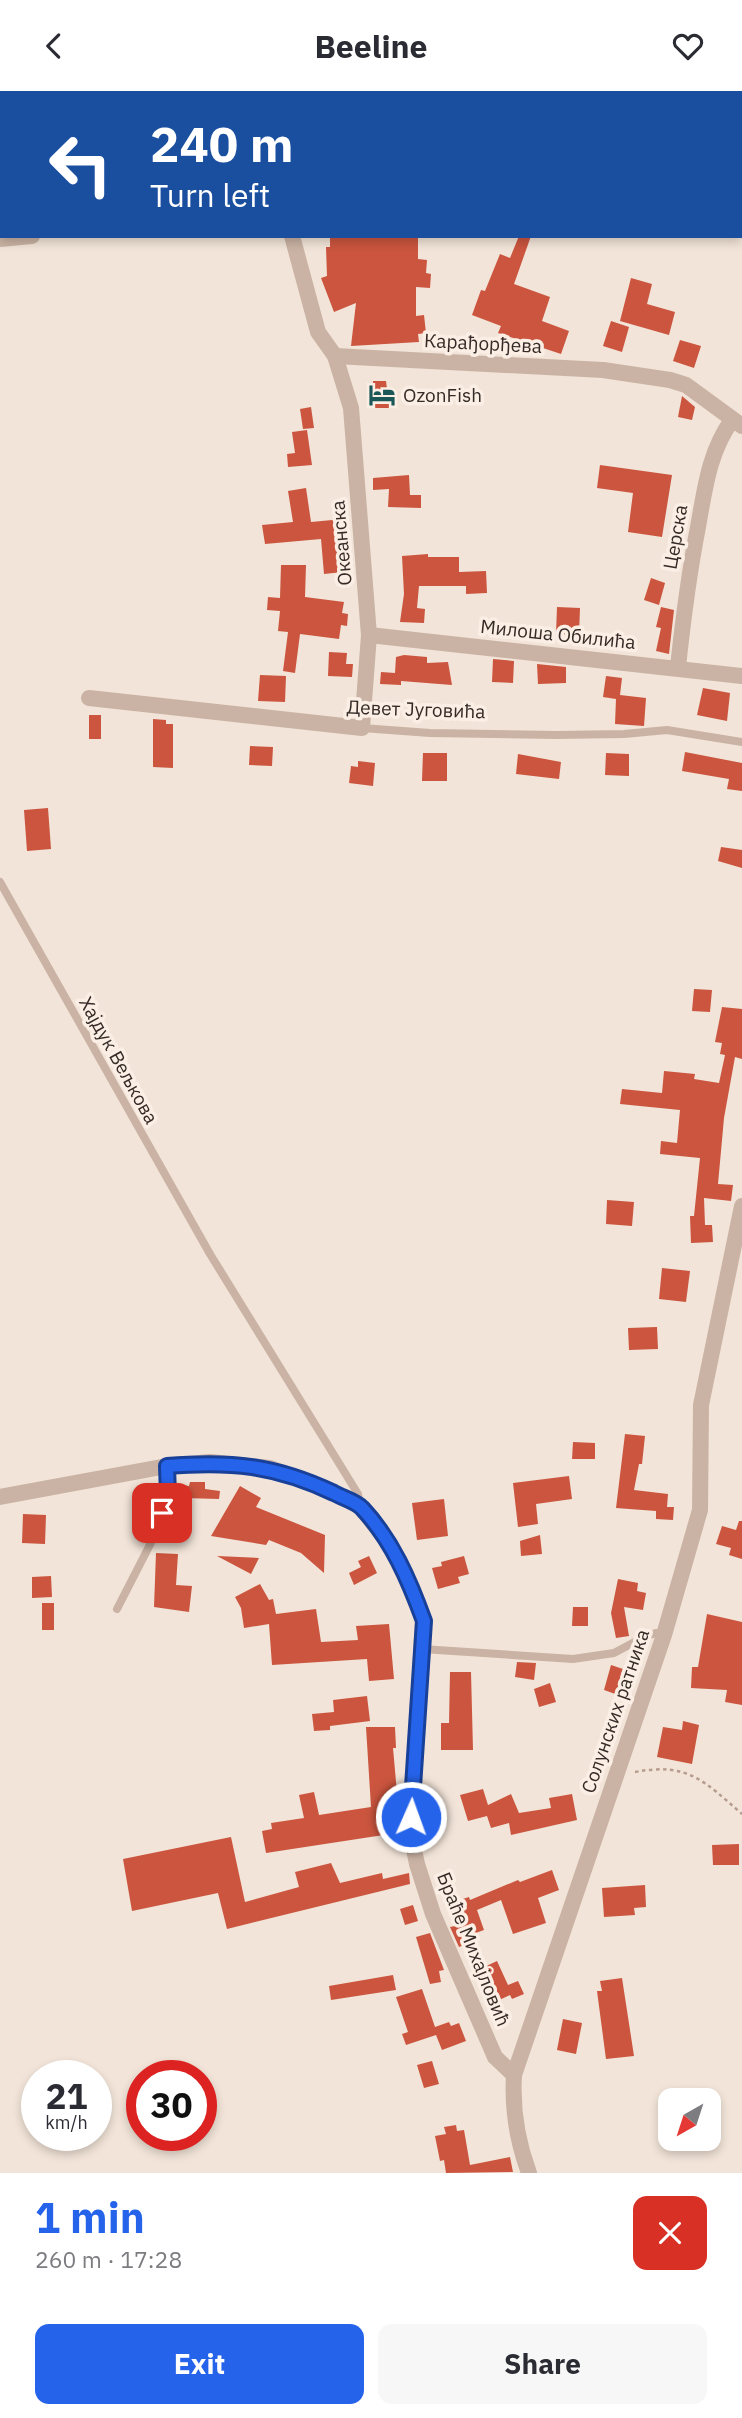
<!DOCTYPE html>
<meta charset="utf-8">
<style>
:root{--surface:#fff;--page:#f7f7f7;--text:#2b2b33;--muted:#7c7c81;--accent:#2563eb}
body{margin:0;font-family:"IBM Plex Sans",sans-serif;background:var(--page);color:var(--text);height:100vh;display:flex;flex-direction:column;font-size:26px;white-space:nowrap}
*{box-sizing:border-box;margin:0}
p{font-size:23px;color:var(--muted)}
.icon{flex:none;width:38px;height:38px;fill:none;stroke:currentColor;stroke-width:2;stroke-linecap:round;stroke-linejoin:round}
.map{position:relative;height:2082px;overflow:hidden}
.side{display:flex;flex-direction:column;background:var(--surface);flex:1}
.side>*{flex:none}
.hud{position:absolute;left:0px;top:0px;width:742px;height:147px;box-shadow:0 4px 10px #0003;background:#1a4fa0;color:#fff;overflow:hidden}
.needle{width:46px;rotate:219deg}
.buttons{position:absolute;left:658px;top:1997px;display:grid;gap:14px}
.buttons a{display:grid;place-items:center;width:63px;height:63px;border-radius:14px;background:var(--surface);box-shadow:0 4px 10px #0003;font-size:35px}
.speed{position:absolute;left:21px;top:1969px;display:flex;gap:14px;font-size:35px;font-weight:700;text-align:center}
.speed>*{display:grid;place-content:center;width:91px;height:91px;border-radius:50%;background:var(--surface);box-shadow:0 4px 10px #0003;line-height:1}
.speed small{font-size:18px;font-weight:400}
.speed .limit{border:10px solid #d22;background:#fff;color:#111}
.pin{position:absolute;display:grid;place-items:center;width:60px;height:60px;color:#fff;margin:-30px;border-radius:14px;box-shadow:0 4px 10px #0006}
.me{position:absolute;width:77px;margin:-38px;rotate:2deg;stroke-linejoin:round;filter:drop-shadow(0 0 5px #0008)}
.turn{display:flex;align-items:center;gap:24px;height:147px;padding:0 35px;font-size:32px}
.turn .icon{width:91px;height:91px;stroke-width:2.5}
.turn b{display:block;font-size:49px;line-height:60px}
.round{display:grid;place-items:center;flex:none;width:74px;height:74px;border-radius:14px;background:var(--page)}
.overview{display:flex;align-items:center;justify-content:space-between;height:119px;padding:0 35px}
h1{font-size:42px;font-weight:700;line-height:52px;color:var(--accent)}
.button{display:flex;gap:14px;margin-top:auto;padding:14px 35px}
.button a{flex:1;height:80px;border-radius:14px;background:var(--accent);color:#fff;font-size:28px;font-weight:700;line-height:80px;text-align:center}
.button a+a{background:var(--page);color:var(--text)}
header{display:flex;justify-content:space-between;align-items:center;height:91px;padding:0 35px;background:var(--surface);font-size:32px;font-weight:700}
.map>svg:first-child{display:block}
</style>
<header><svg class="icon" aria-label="back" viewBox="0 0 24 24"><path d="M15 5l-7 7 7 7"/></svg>Beeline<svg class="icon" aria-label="heart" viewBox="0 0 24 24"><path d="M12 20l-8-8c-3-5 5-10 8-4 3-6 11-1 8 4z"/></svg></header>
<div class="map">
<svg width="742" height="2082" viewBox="0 0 742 2082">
<rect width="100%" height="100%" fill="#f2e4d8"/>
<g fill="#cb553e">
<polygon points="342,145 418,145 418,168 427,169 426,182 431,183 430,197 416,196 416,225 424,224 426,242 418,243 419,251 351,255 356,212 334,221 321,187 327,185 326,156 330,156 330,147"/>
<polygon points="519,145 531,145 514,193 550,206 542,230 569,240 561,263 498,242 501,235 472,224 481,199 485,200 500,163 510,167"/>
<polygon points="631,187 652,193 647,213 675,221 669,244 620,230"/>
<polygon points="611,230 629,236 622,261 603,255"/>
<polygon points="680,249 701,255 694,277 673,270"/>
<polygon points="373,290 386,290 387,298 392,298 393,317 374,317"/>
<polygon points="682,305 695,316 692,329 678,326"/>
<polygon points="311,316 314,337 303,338 300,318"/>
<polygon points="307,339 312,374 288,376 287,363 295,362 292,341"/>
<polygon points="600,374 672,384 662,446 628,441 633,402 597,397"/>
<polygon points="409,384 410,404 421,404 421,417 388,416 389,398 373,399 373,387"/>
<polygon points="306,397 311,431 343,428 346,462 350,461 352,480 324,483 321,448 265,453 262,434 293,431 288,400"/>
<polygon points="428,463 428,466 459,466 459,481 486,480 487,502 466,503 466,495 419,495 417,517 425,518 424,532 400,531 404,503 402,465"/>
<polygon points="281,474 306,474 305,506 344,511 342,522 348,523 347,535 341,534 339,548 300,543 295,582 283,580 288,541 278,540 280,520 267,519 268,506 280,507"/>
<polygon points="651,487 665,492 659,514 644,509"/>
<polygon points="557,516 580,517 579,544 556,543"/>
<polygon points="661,516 674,519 669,563 656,560 661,537 656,536"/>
<polygon points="329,561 347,562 346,573 353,573 352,586 328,585"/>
<polygon points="404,564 427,566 427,572 448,571 452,594 401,590 401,594 380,593 381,581 395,582 396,566"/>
<polygon points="493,568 514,570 513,592 492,591"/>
<polygon points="537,573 566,576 566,592 538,593"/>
<polygon points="260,584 286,585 285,611 258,610"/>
<polygon points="606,585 622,587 620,604 646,607 644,635 615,633 616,608 603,606"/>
<polygon points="703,597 730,602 727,630 697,624"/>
<rect x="89" y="624" width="12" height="24"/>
<polygon points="153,628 166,629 166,633 173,633 173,677 153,676"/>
<polygon points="250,655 273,656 272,675 249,674"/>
<polygon points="685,661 742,672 742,700 727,698 729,688 682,680"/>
<polygon points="423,662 447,662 447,690 422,690"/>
<polygon points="606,662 629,663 629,685 605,684"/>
<polygon points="518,663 561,671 559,688 516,683"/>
<polygon points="358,670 375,672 373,695 349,692 351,675 358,676"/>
<polygon points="48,717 51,758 27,760 24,719"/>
<polygon points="721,756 742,759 742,777 718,770"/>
<polygon points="694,898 712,899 710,921 692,920"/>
<polygon points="722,916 742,918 742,968 735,966 724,1027 718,1093 733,1094 731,1110 704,1107 705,1134 712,1134 713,1151 691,1152 690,1125 694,1125 700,1067 660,1063 661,1050 677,1052 680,1019 620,1013 622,998 662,1002 664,980 695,983 694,988 719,992 725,964 720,963 722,952 715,951"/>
<polygon points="607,1109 634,1111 632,1135 606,1133"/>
<polygon points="662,1177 690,1180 686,1211 659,1208"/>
<polygon points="657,1236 658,1258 629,1259 628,1237"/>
<polygon points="625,1343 645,1345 642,1373 639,1373 634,1399 668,1403 667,1416 674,1416 673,1429 656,1428 656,1420 616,1417"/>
<polygon points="573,1351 595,1352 595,1368 572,1368"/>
<polygon points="569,1385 572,1408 536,1413 538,1433 518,1436 513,1392"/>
<polygon points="190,1391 205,1391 205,1398 220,1400 219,1408 183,1407 178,1440 166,1438 174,1405 174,1393 189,1395"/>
<polygon points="240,1395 261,1407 256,1416 325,1444 324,1482 301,1462 269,1449 266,1454 211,1445"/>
<polygon points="444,1408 448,1445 417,1449 412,1412"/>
<polygon points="23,1423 46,1424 45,1453 22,1452"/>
<polygon points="739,1430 742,1430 742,1468 729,1464 731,1457 716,1453 722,1435 736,1439"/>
<polygon points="540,1444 542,1463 521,1465 520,1450"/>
<polygon points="156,1462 178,1463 176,1494 192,1495 189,1521 154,1516"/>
<polygon points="217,1465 259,1467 251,1483"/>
<polygon points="369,1465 377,1482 354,1494 349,1482 361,1476 358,1470"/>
<polygon points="464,1465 469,1483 458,1486 460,1492 438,1498 432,1477 442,1475 441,1471"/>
<polygon points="51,1485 52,1506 32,1507 32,1486"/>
<polygon points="618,1488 638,1492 637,1500 646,1502 643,1519 624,1516 629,1545 616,1547 611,1522"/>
<polygon points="260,1493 269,1509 273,1508 276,1523 316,1518 321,1551 358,1549 356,1535 389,1533 394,1588 369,1590 367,1568 272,1574 269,1533 244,1537 241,1517 235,1506"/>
<rect x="42" y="1512" width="12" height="27"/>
<polygon points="573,1516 588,1516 588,1535 572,1535"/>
<polygon points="707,1523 742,1531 742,1614 725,1611 727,1599 691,1597 692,1576 698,1576"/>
<polygon points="517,1571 536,1572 534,1589 515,1586"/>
<polygon points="611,1574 623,1578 621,1583 627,1585 621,1605 604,1599"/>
<polygon points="450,1581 471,1581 473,1659 441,1659 441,1632 449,1632"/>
<polygon points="550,1592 556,1611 539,1616 534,1598"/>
<polygon points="367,1605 370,1630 330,1635 330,1639 314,1640 312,1623 334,1621 333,1609"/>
<polygon points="683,1630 699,1634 692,1673 657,1666 663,1636 682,1639"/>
<polygon points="366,1636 395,1636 396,1657 393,1657 397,1702 384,1703 390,1743 266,1762 262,1740 272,1738 271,1732 304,1727 299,1704 314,1701 319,1724 371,1716"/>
<polygon points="483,1698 488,1714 511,1703 519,1722 551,1717 549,1707 572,1703 577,1729 511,1744 509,1732 491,1737 487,1725 468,1730 460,1704"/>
<polygon points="231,1746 245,1811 299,1796 295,1781 331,1772 340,1792 382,1782 383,1788 409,1782 410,1793 227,1838 218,1802 132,1820 123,1768"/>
<polygon points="739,1753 739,1774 713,1774 712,1754"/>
<polygon points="552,1779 559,1799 538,1807 546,1832 513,1843 501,1809 477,1819 484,1839 473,1843 475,1850 459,1856 450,1836 455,1835 447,1813 469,1806 470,1809 518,1789 520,1791"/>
<polygon points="645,1794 646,1816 634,1817 635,1824 604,1826 602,1797"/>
<polygon points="413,1814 418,1830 405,1834 400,1818"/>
<polygon points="430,1842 444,1879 439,1880 441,1891 430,1893 416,1846"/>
<polygon points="497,1870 508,1894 518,1890 524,1903 512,1908 510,1904 495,1911 480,1878"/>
<polygon points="393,1884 396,1899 331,1909 329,1895"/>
<polygon points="622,1887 634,1965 606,1968 597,1900 602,1900 600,1890"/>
<polygon points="422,1898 435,1936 449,1931 451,1935 459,1932 466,1950 442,1959 436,1944 406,1954 402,1943 408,1941 396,1906"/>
<polygon points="563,1928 582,1932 576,1963 557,1959"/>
<polygon points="432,1970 439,1993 424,1997 417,1974"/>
<polygon points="456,2034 457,2040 464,2039 470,2074 510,2066 513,2081 446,2082 444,2069 440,2070 435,2045 446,2043 444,2036"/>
</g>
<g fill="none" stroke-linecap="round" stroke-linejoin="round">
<path stroke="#b69c8e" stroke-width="2.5" stroke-dasharray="3.5 3.5" stroke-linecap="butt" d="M 635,1681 C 688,1671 704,1690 742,1723"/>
<g stroke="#cab3a4" stroke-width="8">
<polyline points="111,0 112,2"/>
<polyline points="362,637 430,642 557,644 624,643 667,639 742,651"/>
<polyline points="0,791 210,1163 358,1403 360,1415"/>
<polyline points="117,1518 157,1440 168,1404 167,1375"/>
<polyline points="422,1558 573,1568 614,1562 644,1546 656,1542 664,1544"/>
</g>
<g stroke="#cab3a4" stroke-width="16">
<polyline points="0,148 32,145"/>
<polyline points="335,265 603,279 670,289 686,294 742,335"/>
<polyline points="369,544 742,585"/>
<path d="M 678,576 C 683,529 689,482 698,436 C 705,397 709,361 732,329"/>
<polyline points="89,607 362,637 369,544 351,317 335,265 318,241 292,145"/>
<polyline points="0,1406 167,1375 210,1371 270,1377 315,1393 360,1415 392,1457 413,1499 423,1530 411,1726 411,1744 417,1773 433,1823 495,1966 514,1984"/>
<path d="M 529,2082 C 517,2050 512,2018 514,1984 L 664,1544 L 700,1419 L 701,1314 L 742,1115"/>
</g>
</g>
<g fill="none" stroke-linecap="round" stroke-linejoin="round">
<g stroke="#184099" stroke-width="18">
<path id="route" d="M 162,1422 L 168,1404 L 167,1375 C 231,1370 275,1374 334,1402 C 343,1407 355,1410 362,1417 C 392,1449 409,1489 424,1530 L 411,1726"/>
</g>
<use href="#route" stroke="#2563eb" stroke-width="12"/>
</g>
<defs>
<g id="hotel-bare" transform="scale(2.1)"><path d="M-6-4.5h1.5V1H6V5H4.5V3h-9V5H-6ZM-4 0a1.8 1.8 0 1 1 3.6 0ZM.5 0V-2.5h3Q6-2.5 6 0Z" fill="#1a5858" stroke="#faeee5" stroke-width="2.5" paint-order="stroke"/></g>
</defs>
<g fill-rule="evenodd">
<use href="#hotel-bare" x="382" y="304"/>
</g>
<g text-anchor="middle" stroke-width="7" stroke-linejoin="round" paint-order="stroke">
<g font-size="19" fill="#352a26" stroke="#faeee5">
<text transform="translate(483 252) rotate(3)" y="7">Карађорђева</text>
<text transform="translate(675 446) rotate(-80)" y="7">Церска</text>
<text transform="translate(341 452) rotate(-95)" y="7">Океанска</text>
<text transform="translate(558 543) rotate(6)" y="7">Милоша Обилића</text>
<text transform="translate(416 618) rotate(2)" y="7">Девет Југовића</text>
<text transform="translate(119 969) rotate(61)" y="7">Хајдук Вељкова</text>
<text transform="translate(615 1620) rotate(-71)" y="7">Солунских ратника</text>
<text transform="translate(474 1858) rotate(68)" y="7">Браће Михајловић</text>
</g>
<g font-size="19" fill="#352a26" stroke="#faeee5" text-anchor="start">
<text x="403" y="311">OzonFish</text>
</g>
</g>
</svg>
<div class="buttons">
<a><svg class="needle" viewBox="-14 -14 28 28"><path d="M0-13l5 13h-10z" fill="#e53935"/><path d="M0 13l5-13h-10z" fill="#7c7c81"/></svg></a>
</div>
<div class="speed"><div>21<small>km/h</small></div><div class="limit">30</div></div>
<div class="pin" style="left:162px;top:1422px;background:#d93025"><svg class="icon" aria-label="arrive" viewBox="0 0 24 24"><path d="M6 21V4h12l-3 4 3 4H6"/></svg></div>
<svg class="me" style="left:411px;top:1726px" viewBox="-20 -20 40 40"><circle r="17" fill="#2563eb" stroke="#fff" stroke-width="3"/><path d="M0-11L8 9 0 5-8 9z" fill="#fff"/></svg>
<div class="hud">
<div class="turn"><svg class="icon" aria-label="left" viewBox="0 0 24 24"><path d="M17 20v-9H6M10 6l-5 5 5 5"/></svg><div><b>240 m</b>Turn left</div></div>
</div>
</div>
<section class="side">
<div class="overview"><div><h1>1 min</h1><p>260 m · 17:28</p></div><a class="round" style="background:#d93025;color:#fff"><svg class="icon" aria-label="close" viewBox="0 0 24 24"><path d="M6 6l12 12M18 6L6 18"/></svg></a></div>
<div class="button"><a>Exit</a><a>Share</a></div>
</section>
